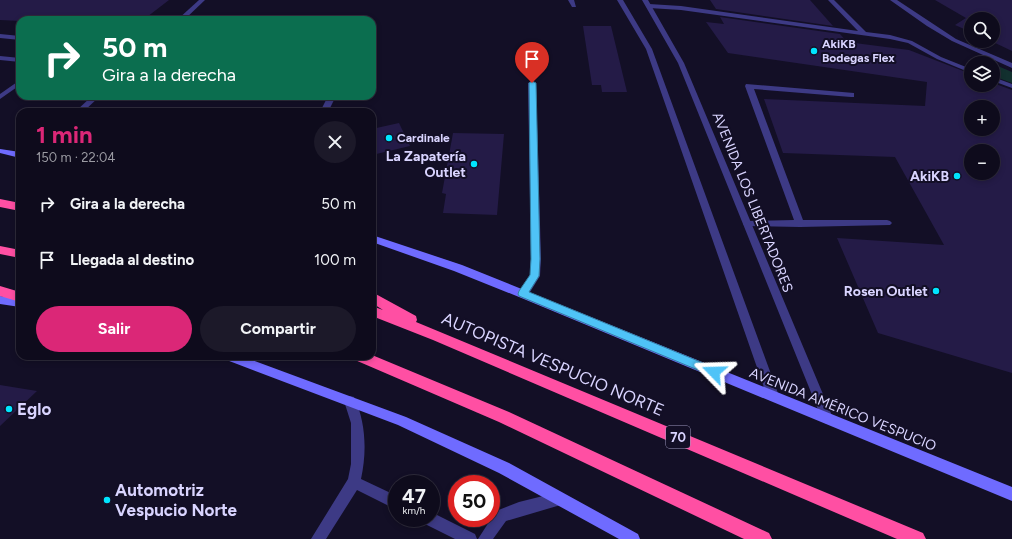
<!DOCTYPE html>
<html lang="es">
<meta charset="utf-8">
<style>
:root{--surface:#0e0b1c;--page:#1c1929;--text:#f1f3f6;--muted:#9b9ba3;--line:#2e2b3b;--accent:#db2777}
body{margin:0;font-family:Figtree,sans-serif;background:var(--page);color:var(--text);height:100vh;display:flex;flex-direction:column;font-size:15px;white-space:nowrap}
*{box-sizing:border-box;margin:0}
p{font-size:13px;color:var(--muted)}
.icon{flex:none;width:22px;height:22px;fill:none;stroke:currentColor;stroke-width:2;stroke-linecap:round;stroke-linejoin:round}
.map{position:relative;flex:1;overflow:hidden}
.details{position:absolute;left:16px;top:108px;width:360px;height:252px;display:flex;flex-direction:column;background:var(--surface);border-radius:12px;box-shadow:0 2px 6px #0003,0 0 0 1px var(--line)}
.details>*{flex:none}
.hud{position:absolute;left:16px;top:16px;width:360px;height:84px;border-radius:12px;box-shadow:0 2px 6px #0003,0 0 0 1px var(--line);background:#0b6e4f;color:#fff;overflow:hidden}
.fabs{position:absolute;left:964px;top:12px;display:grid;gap:8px}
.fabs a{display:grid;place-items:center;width:36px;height:36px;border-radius:50%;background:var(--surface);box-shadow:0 2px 6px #0003,0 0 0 1px var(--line);font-size:20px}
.speed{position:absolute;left:388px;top:475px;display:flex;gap:8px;font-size:20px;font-weight:700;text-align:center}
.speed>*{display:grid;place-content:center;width:52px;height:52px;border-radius:50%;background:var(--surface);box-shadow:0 2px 6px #0003,0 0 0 1px var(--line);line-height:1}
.speed small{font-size:10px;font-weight:400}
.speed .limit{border:6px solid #d22;background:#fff;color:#111}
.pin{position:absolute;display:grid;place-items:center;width:34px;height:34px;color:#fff;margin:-41px -17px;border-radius:50% 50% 50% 0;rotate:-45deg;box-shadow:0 0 4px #0007}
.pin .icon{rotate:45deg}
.me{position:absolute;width:44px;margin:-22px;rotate:292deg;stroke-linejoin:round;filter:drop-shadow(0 0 3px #0008)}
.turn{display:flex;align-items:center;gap:14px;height:84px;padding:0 20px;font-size:18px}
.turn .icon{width:52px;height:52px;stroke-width:2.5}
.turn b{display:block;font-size:28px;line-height:34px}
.round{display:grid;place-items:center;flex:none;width:42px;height:42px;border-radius:21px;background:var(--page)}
.headline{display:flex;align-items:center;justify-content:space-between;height:68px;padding:0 20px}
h1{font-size:24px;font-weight:700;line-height:30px;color:var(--accent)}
.cta{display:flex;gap:8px;margin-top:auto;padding:8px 20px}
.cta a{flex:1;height:46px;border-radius:24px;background:var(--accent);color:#fff;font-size:16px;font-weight:700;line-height:46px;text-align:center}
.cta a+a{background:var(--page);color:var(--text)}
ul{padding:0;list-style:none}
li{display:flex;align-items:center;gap:12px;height:56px;padding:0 20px}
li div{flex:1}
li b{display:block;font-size:15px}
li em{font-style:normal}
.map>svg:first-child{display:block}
</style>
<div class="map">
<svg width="1012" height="539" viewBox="0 0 1012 539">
<rect width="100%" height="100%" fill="#130f26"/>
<polygon fill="#12302f" points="993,64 1012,72 1012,83 993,76"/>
<g fill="#241b47" fill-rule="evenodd">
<polygon points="0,0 169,0 143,20 20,20 20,21 0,20"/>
<polygon points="710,0 810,0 833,26 716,9"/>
<polygon points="935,0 1012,0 1012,51 991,41 993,41 993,19 971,19 971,32 955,25 966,18"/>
<path d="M 720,17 L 840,34 L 847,42 L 909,50 L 971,74 L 971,85 L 993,85 L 993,83 L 1012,90 L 1012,373 L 878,333 L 837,238 L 944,245 L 895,157 L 783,153 L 764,99 L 925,106 L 927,82 L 728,53 L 706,22 L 724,24 ZM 971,107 L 993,107 L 993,129 L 971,129 ZM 971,151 L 993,151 L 993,173 L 971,173 Z"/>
<polygon points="583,26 611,26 627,92 602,92 601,85 592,85"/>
<polygon points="399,123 410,146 372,155 372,129"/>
<polygon points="453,133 504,134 497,215 443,213 446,194 442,193"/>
<polygon points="0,385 37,391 0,426"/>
</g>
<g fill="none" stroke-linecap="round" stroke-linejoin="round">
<g fill="#3d3a85" fill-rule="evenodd">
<polygon points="568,0 574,0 576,7 572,7"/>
<polygon points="828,0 834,0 866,32 890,35 912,41 941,57 971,69 971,73 937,59 908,43 890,39 681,10 649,8 646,6 649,4 681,6 858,31"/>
<polygon points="890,0 897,0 956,39 1012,63 1012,68 952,41 927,26"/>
<polygon points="0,34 20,36 20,40 0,38"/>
<polygon points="0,56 20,58 20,62 0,60"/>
<polygon points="993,77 1012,84 1012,88 993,81"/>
<polygon points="20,80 20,85 0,99 0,94"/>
<polygon points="532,81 536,83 541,259 540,276 527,297 519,297 518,294 530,275 531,259 528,83"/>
<polygon points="746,84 854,93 854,97 851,97 754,89 803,220 887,220 890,221 892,223 890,225 800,227 745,226 743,224 745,222 748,221 794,220 745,86"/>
<polygon points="328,96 336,96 328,112 320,112"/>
<path d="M 350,396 L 354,397 C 366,422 367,452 361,479 L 397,496 L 397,510 L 357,490 L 326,539 L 311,539 L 348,479 L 351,464 L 351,423 L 344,401 L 346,397 Z"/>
<polygon points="559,492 564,494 566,499 564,504 506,521 493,539 478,539 496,511 519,502"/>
<polygon points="431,512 475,534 477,539 455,539 423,523 421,518 431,518"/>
</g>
<g fill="#3d3a85" fill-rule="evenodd">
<polygon points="199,0 205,0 184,20 177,20"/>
<polygon points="92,96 100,96 83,112 75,112"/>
</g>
<g fill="#3d3a85" fill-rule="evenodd">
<polygon points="617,0 623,0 652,49 779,396 777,400 773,401 769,400 767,396 646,49"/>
<polygon points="642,0 648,0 684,63 833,418 831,422 827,424 823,422 678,63"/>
</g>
<g fill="#6f6bff" fill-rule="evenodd">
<polygon points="0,149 20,152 20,158 0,153"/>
<polygon points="372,235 462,265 1012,487 1012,501 519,297 454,271 372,242"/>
<polygon points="0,296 20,299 20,307 0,304"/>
<polygon points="222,356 241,356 406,417 509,463 638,534 640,539 619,539 499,473 398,425 224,359"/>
</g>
<g fill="#ff4fa3" fill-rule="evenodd">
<polygon points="0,199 20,203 20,211 0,207"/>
<polygon points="0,246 20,250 20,258 0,254"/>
<polygon points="0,286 20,292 20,302 0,296"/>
<polygon points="372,292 416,316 417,320 416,322 923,533 926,539 897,539 433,340 372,316 372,306 383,310 372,303"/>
<polygon points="372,355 509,412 769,533 772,539 744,539 499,422 355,360 353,356"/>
</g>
</g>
<polygon fill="#4fc3f7" stroke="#337fa1" points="532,81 536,83 540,259 539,276 529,292 718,369 719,372 718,375 714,377 710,375 519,296 518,294 519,291 530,275 531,259 529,83"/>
<g fill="#00e5ff" stroke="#130f26" stroke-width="1.5">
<circle cx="814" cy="51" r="4"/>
<circle cx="389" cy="138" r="4"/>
<circle cx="474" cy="164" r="4"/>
<circle cx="957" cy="176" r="4"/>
<circle cx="936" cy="291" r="4"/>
<circle cx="9" cy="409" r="4"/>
<circle cx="107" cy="500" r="4"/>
</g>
<g text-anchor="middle" stroke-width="4" stroke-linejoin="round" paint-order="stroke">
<g font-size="12" font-weight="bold" fill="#d9d4ff" stroke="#130f26" text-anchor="start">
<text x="822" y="48">AkiKB<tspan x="822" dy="14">Bodegas Flex</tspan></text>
<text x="397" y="142">Cardinale</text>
</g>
<rect fill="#130f26" stroke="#9e99be" stroke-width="1" x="666" y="426" width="24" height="22" rx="3"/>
<g font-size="13" font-weight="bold" fill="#d9d4ff">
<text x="678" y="442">70</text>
</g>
<g font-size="14" font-weight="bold" fill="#d9d4ff" stroke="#130f26" text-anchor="end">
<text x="466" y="161">La Zapatería<tspan x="466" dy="16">Outlet</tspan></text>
<text x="949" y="181">AkiKB</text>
<text x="928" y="296">Rosen Outlet</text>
</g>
<g font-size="14" fill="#d9d4ff" stroke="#130f26">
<text transform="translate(753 202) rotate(68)" y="5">AVENIDA LOS LIBERTADORES</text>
<text transform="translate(843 409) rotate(22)" y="5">AVENIDA AMÉRICO VESPUCIO</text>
</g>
<g font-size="17" fill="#d9d4ff" stroke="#130f26">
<text transform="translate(553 364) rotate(23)" y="6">AUTOPISTA VESPUCIO NORTE</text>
</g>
<g font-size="17" font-weight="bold" fill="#d9d4ff" stroke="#130f26" text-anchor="start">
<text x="17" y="415">Eglo</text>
<text x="115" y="496">Automotriz<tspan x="115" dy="20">Vespucio Norte</tspan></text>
</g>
</g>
</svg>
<div class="fabs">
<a><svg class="icon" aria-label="search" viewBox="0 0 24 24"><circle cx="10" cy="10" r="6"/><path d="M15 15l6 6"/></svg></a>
<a><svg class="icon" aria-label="layers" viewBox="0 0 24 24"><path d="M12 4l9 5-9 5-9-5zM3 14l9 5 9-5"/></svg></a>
<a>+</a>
<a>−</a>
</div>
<div class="speed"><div>47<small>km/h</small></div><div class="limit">50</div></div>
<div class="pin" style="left:532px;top:83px;background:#d93025"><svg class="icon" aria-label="arrive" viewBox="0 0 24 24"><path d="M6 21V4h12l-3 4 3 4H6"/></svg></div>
<svg class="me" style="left:714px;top:372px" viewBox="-20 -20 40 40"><path d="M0-17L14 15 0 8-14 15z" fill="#4fc3f7" stroke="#fff" stroke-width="4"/></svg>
<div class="hud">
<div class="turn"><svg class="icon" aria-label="right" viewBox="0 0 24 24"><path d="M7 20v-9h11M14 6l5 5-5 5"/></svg><div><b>50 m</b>Gira a la derecha</div></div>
</div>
<section class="details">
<div class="headline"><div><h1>1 min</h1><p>150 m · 22:04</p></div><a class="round"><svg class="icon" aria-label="close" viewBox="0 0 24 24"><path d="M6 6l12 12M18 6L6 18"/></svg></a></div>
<ul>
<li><svg class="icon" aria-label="right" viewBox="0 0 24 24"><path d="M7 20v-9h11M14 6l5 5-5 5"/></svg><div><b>Gira a la derecha</b></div><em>50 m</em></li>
<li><svg class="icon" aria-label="arrive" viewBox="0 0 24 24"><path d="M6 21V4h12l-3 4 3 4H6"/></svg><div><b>Llegada al destino</b></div><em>100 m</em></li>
</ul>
<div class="cta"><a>Salir</a><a>Compartir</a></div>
</section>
</div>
